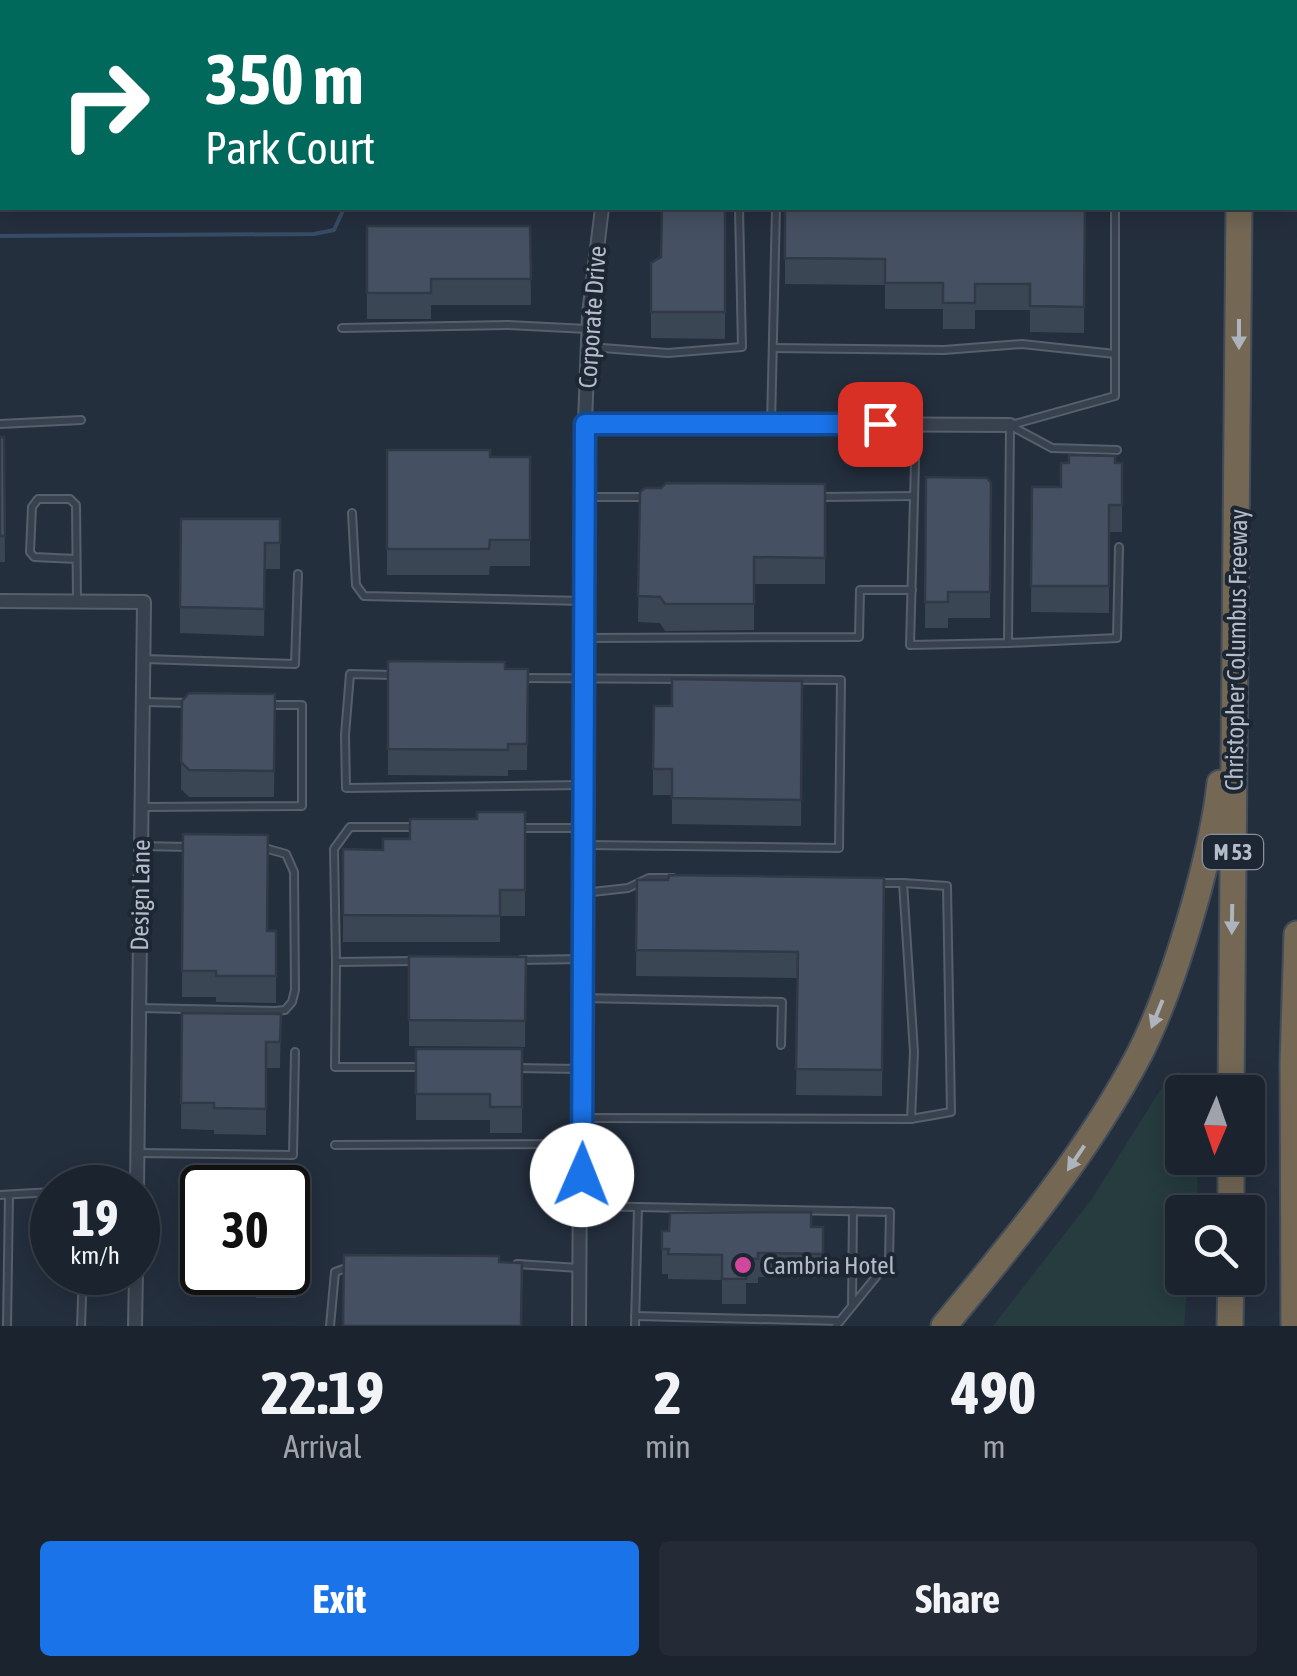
<!DOCTYPE html>
<style>
:root{--surface:#1b232e;--page:#242b36;--text:#f1f3f6;--muted:#a0a4aa;--line:#39404a;--accent:#1a73e8}
body{margin:0;font-family:"Asap Condensed",sans-serif;background:var(--page);color:var(--text);height:100vh;display:flex;flex-direction:column;font-size:38px;white-space:nowrap}
*{box-sizing:border-box;margin:0}
p{font-size:32px;color:var(--muted)}
.icon{flex:none;width:55px;height:55px;fill:none;stroke:currentColor;stroke-width:2;stroke-linecap:round;stroke-linejoin:round}
.map{position:relative;height:1326px;overflow:hidden}
.side{display:flex;flex-direction:column;background:var(--surface);flex:1}
.side>*{flex:none}
.guide{position:absolute;left:0px;top:0px;width:1298px;height:210px;box-shadow:0 5px 25px #0003,0 0 0 2px var(--line);background:#00695c;color:#fff;overflow:hidden}
.needle{width:65px;rotate:182deg}
.controls{position:absolute;left:1165px;top:1075px;display:grid;gap:20px}
.controls a{display:grid;place-items:center;width:100px;height:100px;border-radius:10px;background:var(--surface);box-shadow:0 5px 25px #0003,0 0 0 2px var(--line);font-size:50px}
.speed{position:absolute;left:30px;top:1165px;display:flex;gap:20px;font-size:50px;font-weight:700;text-align:center}
.speed>*{display:grid;place-content:center;width:130px;height:130px;border-radius:50%;background:var(--surface);box-shadow:0 5px 25px #0003,0 0 0 2px var(--line);line-height:1}
.speed small{font-size:25px;font-weight:400}
.speed .limit{border:5px solid #111;border-radius:15px;background:#fff;color:#111}
.pin{position:absolute;display:grid;place-items:center;width:85px;height:85px;color:#fff;margin:-42px;border-radius:20px;box-shadow:0 5px 15px #0006}
.me{position:absolute;width:110px;margin:-55px;rotate:1deg;stroke-linejoin:round;filter:drop-shadow(0 0 8px #0008)}
.turn{display:flex;align-items:center;gap:35px;height:210px;padding:0 40px;font-size:45px}
.turn .icon{width:130px;height:130px;stroke-width:2.5}
.turn b{display:block;font-size:70px;line-height:85px}
.eta{display:flex;justify-content:space-evenly;align-items:center;height:170px;text-align:center}
.eta b{font-size:60px;font-weight:700;line-height:70px}
.action{display:flex;gap:20px;margin-top:auto;padding:20px 40px}
.action a{flex:1;height:115px;border-radius:10px;background:var(--accent);color:#fff;font-size:40px;font-weight:700;line-height:115px;text-align:center}
.action a+a{background:var(--page);color:var(--text)}
.map>svg:first-child{display:block}
</style>
<div class="map">
<svg width="1297" height="1326" viewBox="0 0 1297 1326">
<rect width="100%" height="100%" fill="#242f3e"/>
<g fill="#263c3f">
<polygon points="649,0 1206,0 647,2"/>
<polygon points="1179,1072 1193,1078 1194,1092 1182,1092 1182,1158 1197,1158 1198,1212 1182,1212 1182,1278 1188,1278 1184,1326 993,1326 1091,1200 1169,1076"/>
</g>
<g fill="none" stroke-linecap="round" stroke-linejoin="round">
<g stroke="#394c67" stroke-width="4">
<polyline points="887,2 895,0"/>
<polyline points="0,236 314,234 334,230 344,208"/>
</g>
<g stroke="#565f6c" stroke-width="10">
<g id="lane">
<polyline points="342,328 508,325 587,329"/>
<polyline points="589,347 668,353 742,347 739,208"/>
<polyline points="773,348 944,350 1022,344 1115,354"/>
<polyline points="0,424 81,420"/>
<polyline points="771,425 776,208"/>
<polyline points="1011,425 1115,396 1115,208"/>
<polyline points="916,426 910,645 1008,643 1010,426"/>
<polyline points="1011,426 1052,448 1117,450"/>
<polyline points="586,497 648,497"/>
<polyline points="821,497 914,496"/>
<polyline points="352,513 356,585 364,596 583,601"/>
<polyline points="76,559 34,557 30,552 32,507 38,499 70,499 76,505 77,600"/>
<polyline points="585,638 859,637 860,590 912,590"/>
<polyline points="1008,643 1117,638 1119,547"/>
<polyline points="145,659 295,664 298,574"/>
<polyline points="394,675 350,674 345,735 346,788 581,785"/>
<polyline points="521,678 841,680 839,848 584,845"/>
<polyline points="144,702 187,703"/>
<polyline points="144,807 302,806 302,705 269,705"/>
<polyline points="521,828 583,828"/>
<polyline points="141,846 188,847"/>
<polyline points="875,883 903,883 914,1052 911,1119"/>
<polyline points="583,893 628,888 649,878 673,878"/>
<polyline points="521,960 582,959"/>
<polyline points="414,961 336,962 335,1067 424,1067"/>
<polyline points="336,962 334,849 350,827 418,827"/>
<polyline points="582,998 782,1002 781,1045"/>
<polyline points="140,1008 275,1011 285,1010 292,1002 295,990 294,872 286,854 261,847"/>
<polyline points="517,1068 579,1069"/>
<polyline points="582,1118 911,1119 951,1112 947,886 903,883"/>
<polyline points="335,1145 581,1144"/>
<polyline points="139,1153 293,1155 295,1052"/>
<polyline points="0,1195 52,1192"/>
<polyline points="582,1206 638,1207 635,1326"/>
<polyline points="638,1207 890,1212 889,1261 840,1321"/>
<polyline points="517,1264 579,1268"/>
<polyline points="852,1306 853,1211"/>
<polyline points="635,1316 840,1321 836,1326"/>
<polyline points="7,1326 9,1195"/>
<polyline points="81,1326 83,1272"/>
<polyline points="330,1326 335,1272 349,1267"/>
</g>
</g>
<g stroke="#565f6c" stroke-width="16">
<g id="street">
<polyline points="585,423 1010,425"/>
<polyline points="0,601 144,602 137,1188"/>
<polyline points="135,1326 136,1272"/>
<polyline points="579,1326 585,423 589,314 602,208"/>
</g>
</g>
<g stroke="#434c59" stroke-width="29">
<g id="highway">
<polyline points="1241,2 1241,0"/>
<polyline points="1231,1092 1239,208"/>
<polyline points="1231,1158 1231,1212"/>
<path d="M 944,1326 C 1015,1240 1088,1153 1140,1053 C 1165,1003 1182,949 1197,895 C 1207,858 1216,821 1220,783"/>
<polyline points="1230,1326 1231,1278"/>
<polyline points="1294,1326 1293,1064 1297,934"/>
</g>
</g>
<use href="#lane" stroke="#38414e" stroke-width="6"/>
<use href="#street" stroke="#38414e" stroke-width="12"/>
<use href="#highway" stroke="#746855" stroke-width="25"/>
</g>
<g fill="#3b4654">
<polygon points="725,208 725,339 651,338 651,263"/>
<polygon points="785,208 1085,208 1084,333 1030,332 1030,310 975,310 975,329 943,329 943,309 885,309 885,285 785,284"/>
<polygon points="367,226 530,226 531,305 431,305 431,319 367,319"/>
<polygon points="0,437 4,437 5,562 0,562"/>
<polygon points="387,450 490,457 530,457 530,566 490,566 489,575 387,575"/>
<polygon points="1115,463 1122,463 1122,532 1109,532 1109,613 1031,612 1032,487 1061,487"/>
<polygon points="926,477 991,483 990,618 948,618 948,628 925,628"/>
<polygon points="825,484 825,584 754,584 754,630 665,631 660,623 638,622 640,492"/>
<polygon points="280,519 280,569 265,569 264,636 180,633 180,607"/>
<polygon points="388,661 528,669 527,770 508,770 508,776 388,775"/>
<polygon points="802,681 801,826 672,824 672,795 653,795 653,769 672,706"/>
<polygon points="275,694 274,797 189,797 181,789 182,701"/>
<polygon points="525,812 525,916 500,916 500,942 343,942 343,849 383,850 410,839 477,819"/>
<polygon points="183,834 268,931 276,931 276,1003 216,1002 216,997 182,997"/>
<polygon points="884,878 882,1096 796,1095 798,978 636,976 637,880"/>
<polygon points="409,956 526,957 525,1047 409,1046"/>
<polygon points="182,1013 281,1014 280,1068 266,1068 266,1135 214,1134 214,1130 181,1129"/>
<polygon points="416,1049 522,1049 522,1133 490,1133 490,1120 416,1120"/>
<polygon points="297,1214 296,1298 256,1298 256,1272"/>
<polygon points="823,1227 823,1278 758,1277 758,1283 746,1283 746,1304 722,1304 722,1280 668,1279 668,1274 662,1274 662,1231"/>
</g>
<g fill="#455162" stroke="#303945" stroke-width="2.5">
<polygon points="662,208 725,208 725,312 651,312 651,263 661,257"/>
<polygon points="785,208 1085,208 1084,307 1030,306 1030,284 975,284 975,303 943,303 943,283 885,283 885,259 785,258"/>
<polygon points="367,226 530,226 531,279 431,279 431,293 367,293"/>
<polygon points="0,437 4,437 5,536 0,536"/>
<polygon points="387,450 490,450 490,457 530,457 530,540 490,540 489,549 387,549"/>
<polygon points="1069,455 1115,456 1115,463 1122,463 1122,505 1109,505 1109,586 1031,586 1032,487 1061,487 1061,463 1069,463"/>
<polygon points="926,477 987,478 991,483 990,592 948,592 948,602 925,602"/>
<polygon points="666,483 825,484 825,558 754,557 754,604 665,604 660,597 638,596 640,492 645,488 661,488"/>
<polygon points="181,519 280,519 280,543 265,543 264,609 180,607"/>
<polygon points="388,661 505,662 505,669 528,669 527,744 508,744 508,750 388,749"/>
<polygon points="672,679 802,681 801,800 672,798 672,769 653,769 654,706 672,706"/>
<polygon points="189,693 275,694 274,771 189,770 181,762 182,701"/>
<polygon points="477,812 525,812 525,890 500,890 500,916 343,915 343,849 383,850 383,839 410,839 410,819 477,819"/>
<polygon points="183,834 268,835 267,931 276,931 276,976 216,976 216,971 182,971"/>
<polygon points="669,875 884,878 882,1070 796,1069 798,952 636,950 637,880 668,880"/>
<polygon points="409,956 526,957 525,1021 409,1020"/>
<polygon points="182,1013 281,1014 280,1042 266,1042 266,1109 214,1108 214,1103 181,1103"/>
<polygon points="416,1049 522,1049 522,1107 490,1107 490,1094 416,1094"/>
<polygon points="811,1212 811,1227 823,1227 823,1254 758,1253 758,1259 746,1258 746,1279 722,1279 722,1255 668,1254 669,1249 662,1249 662,1231 669,1231 670,1213"/>
<polygon points="288,1214 297,1214 296,1278 256,1278 256,1272 288,1272"/>
<polygon points="344,1255 499,1256 499,1262 522,1263 521,1326 343,1326"/>
</g>
<defs><path id="oneway-solid" d="M-6-.8H1V-3.2L6.5 0L1 3.2V.8H-6Z" transform="scale(2.5)"/></defs>
<g fill="#aeb4bd">
<use href="#oneway-solid" transform="translate(1239 334) rotate(90)"/>
<use href="#oneway-solid" transform="translate(1232 919) rotate(91)"/>
<use href="#oneway-solid" transform="translate(1157 1014) rotate(112)"/>
<use href="#oneway-solid" transform="translate(1076 1158) rotate(124)"/>
</g>
<g fill="none" stroke-linecap="round" stroke-linejoin="round">
<g stroke="#114b97" stroke-width="25">
<polyline id="route" points="582,1175 585,424 880,424"/>
</g>
<use href="#route" stroke="#1a73e8" stroke-width="18"/>
</g>
<circle fill="#d1479c" stroke="#1d2633" stroke-width="4" cx="743" cy="1265" r="10"/>
<g text-anchor="middle" stroke-width="8" stroke-linejoin="round" paint-order="stroke">
<rect fill="#1d2633" stroke="#878f9c" stroke-width="2.5" x="1203" y="835" width="60" height="34" rx="8"/>
<g font-size="22" font-weight="bold" fill="#b4bcc9">
<text x="1233" y="860">M 53</text>
</g>
<g font-size="25" fill="#b4bcc9" stroke="#1d2633">
<text transform="translate(592 317) rotate(-86)" y="9">Corporate Drive</text>
<text transform="translate(1236 650) rotate(-89)" y="9">Christopher Columbus Freeway</text>
<text transform="translate(140 895) rotate(-89)" y="9">Design Lane</text>
</g>
<g font-size="25" fill="#b4bcc9" stroke="#1d2633" text-anchor="start">
<text x="763" y="1274">Cambria Hotel</text>
</g>
</g>
</svg>
<div class="controls">
<a><svg class="needle" viewBox="-14 -14 28 28"><path d="M0-13l5 13h-10z" fill="#e53935"/><path d="M0 13l5-13h-10z" fill="#a0a4aa"/></svg></a>
<a><svg class="icon" aria-label="search" viewBox="0 0 24 24"><circle cx="10" cy="10" r="6"/><path d="M15 15l6 6"/></svg></a>
</div>
<div class="speed"><div>19<small>km/h</small></div><div class="limit">30</div></div>
<div class="pin" style="left:880px;top:424px;background:#d93025"><svg class="icon" aria-label="arrive" viewBox="0 0 24 24"><path d="M6 21V4h12l-3 4 3 4H6"/></svg></div>
<svg class="me" style="left:582px;top:1175px" viewBox="-20 -20 40 40"><circle r="19" fill="#fff"/><path d="M0-13L10 11 0 6-10 11z" fill="#1a73e8"/></svg>
<div class="guide">
<div class="turn"><svg class="icon" aria-label="right" viewBox="0 0 24 24"><path d="M7 20v-9h11M14 6l5 5-5 5"/></svg><div><b>350 m</b>Park Court</div></div>
</div>
</div>
<section class="side">
<div class="eta">
<div><b>22:19</b><p>Arrival</p></div>
<div><b>2</b><p>min</p></div>
<div><b>490</b><p>m</p></div>
</div>
<div class="action"><a>Exit</a><a>Share</a></div>
</section>
